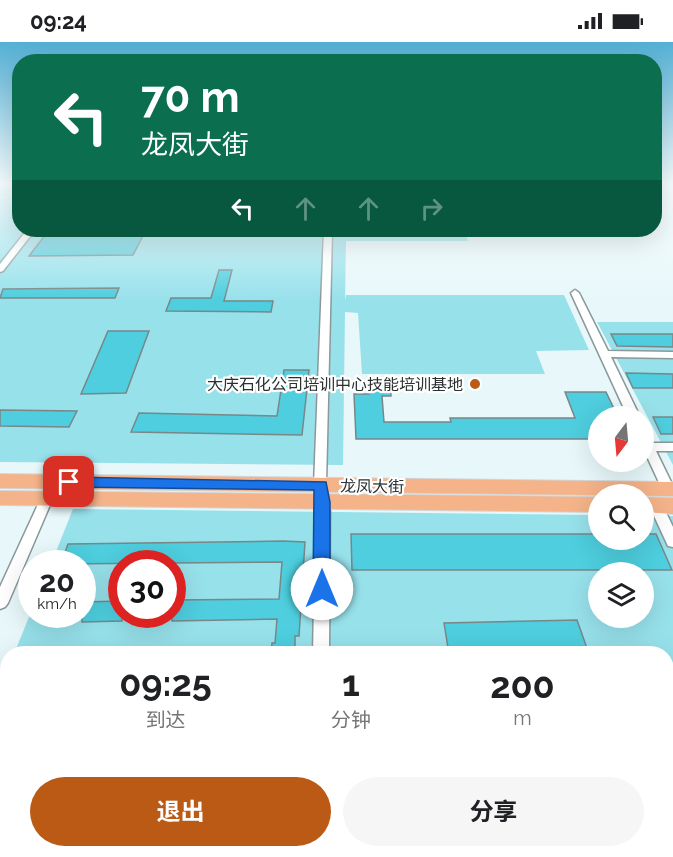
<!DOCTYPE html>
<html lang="zh">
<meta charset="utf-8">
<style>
:root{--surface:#fff;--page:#f6f6f6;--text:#202124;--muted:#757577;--accent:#ba5a14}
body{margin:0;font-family:Raleway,"Noto Sans SC",sans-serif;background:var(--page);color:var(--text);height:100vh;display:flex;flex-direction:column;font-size:22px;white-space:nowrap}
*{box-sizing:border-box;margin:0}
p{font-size:20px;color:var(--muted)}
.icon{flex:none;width:33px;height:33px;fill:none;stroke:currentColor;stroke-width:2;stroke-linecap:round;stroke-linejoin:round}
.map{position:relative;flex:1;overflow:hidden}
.details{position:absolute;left:0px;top:604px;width:674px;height:212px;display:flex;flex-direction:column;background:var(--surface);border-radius:24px 24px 0 0;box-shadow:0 6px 24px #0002}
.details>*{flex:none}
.top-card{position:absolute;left:12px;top:12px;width:650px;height:183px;border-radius:24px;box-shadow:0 6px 24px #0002;background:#0b6e4f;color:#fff;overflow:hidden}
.needle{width:39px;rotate:196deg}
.controls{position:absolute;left:588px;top:364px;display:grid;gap:12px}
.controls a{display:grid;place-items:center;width:66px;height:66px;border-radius:50%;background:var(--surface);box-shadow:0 6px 24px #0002;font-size:30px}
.speed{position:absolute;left:18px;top:508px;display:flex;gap:12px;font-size:30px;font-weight:700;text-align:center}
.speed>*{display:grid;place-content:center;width:78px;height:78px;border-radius:50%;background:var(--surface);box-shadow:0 6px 24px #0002;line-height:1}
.speed small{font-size:15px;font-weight:400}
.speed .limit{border:9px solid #d22;background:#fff;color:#111}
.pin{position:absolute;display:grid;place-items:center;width:51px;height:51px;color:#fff;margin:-26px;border-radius:12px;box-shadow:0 3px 9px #0006}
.me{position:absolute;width:66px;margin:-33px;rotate:0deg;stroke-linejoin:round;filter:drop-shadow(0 0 4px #0008)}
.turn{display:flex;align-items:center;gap:21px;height:126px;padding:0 30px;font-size:27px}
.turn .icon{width:78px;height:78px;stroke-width:2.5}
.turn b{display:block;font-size:42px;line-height:51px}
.lanes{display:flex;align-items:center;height:57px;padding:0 30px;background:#0003;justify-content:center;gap:30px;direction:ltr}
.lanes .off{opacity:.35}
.eta{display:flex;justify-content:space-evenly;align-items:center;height:102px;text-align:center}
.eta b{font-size:36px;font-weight:700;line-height:42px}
.action{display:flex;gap:12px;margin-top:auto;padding:12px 30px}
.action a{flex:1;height:69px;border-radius:36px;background:var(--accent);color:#fff;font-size:24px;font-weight:700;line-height:69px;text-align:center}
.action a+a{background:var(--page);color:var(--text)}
.status{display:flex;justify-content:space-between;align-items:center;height:42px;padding:0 30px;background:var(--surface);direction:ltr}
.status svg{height:16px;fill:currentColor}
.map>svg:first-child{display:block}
</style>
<div class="status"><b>09:24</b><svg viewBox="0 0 49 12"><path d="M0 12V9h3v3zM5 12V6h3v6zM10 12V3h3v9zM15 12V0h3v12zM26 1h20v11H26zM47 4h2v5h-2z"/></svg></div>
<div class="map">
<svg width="673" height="815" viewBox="0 0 673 815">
<rect width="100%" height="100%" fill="#e8f8fa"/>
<g fill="#97e1eb" fill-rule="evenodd">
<polygon points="0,143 19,143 20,188 464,188 468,199 346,199 345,259 346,253 564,253 589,308 536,309 545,332 362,332 358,271 345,270 343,423 0,420"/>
<polygon points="597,280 673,280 673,423"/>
<path d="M 73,467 L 598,473 L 598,498 L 644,498 L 644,473 L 673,474 L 673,815 L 299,815 L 300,808 L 666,808 L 666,612 L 14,612 L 31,570 L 32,573 L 82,573 L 82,522 L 51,522 ZM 122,522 L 172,522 L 172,573 L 122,573 ZM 598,531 L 644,531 L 644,576 L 598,576 Z"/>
</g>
<g fill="#4ecede" stroke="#798789" stroke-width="1.5">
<polygon points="49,188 146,188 133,213 29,214"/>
<polygon points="219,228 232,228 224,259 273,259 271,270 166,269 171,256 211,256"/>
<polygon points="119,246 115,256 0,256 3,247"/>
<polygon points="108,289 149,289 126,351 81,352"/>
<polygon points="611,292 673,292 673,305 617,304"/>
<polygon points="284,328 309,328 302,393 131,390 139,371 277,374"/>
<polygon points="626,331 673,332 673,346 633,346"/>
<polygon points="368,342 390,342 391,354 382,354 384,380 451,380 450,376 575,376 565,350 606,350 618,375 598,375 598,397 356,397 354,352 369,352"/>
<polygon points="0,368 77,369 69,385 0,384"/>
<polygon points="653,375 673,375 673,392 661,392"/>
<polygon points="351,492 598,492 598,498 644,498 644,492 656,492 672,528 352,528"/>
<polygon points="283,499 305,500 299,594 295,594 295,612 271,612 272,601 275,601 277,577 172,579 172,558 279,557 282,520 61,522 68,502"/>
<polygon points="122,559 122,579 82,580 82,560"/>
<polygon points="577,578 589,612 449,612 444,581"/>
</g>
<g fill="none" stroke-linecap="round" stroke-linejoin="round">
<g stroke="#8a989a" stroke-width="3">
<g id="street">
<polygon points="27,188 35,188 3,229 0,230 0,222"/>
<polygon points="324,188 332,188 326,443 330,460 329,612 313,612 316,460 314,443"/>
<polygon points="575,248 579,251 608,309 673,310 673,316 611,315 640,375 628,375 571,251"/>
<polygon points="644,392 648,393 652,401 673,401 673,409 656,409 673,444 673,450 663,450 662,447 644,408"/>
<polygon points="47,451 52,453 53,456 8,561 5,565 0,567 0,545 41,456 42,453"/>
<polygon points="656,458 661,460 673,485 673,505 668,504 649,463 651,460"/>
<rect x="308" y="808" width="20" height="7"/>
</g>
</g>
<g stroke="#d4d6d6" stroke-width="2">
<g id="primary">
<polygon points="0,432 673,440 673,454 0,446"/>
<polygon points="0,449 598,455 598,470 0,463"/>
<polygon points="644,455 673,456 673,472 644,470"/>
</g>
</g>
<use href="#street" fill="#fff" fill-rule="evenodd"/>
<use href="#primary" fill="#f4b389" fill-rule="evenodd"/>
</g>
<linearGradient id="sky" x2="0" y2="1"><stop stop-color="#53b0d5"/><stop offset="0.55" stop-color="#f5fcfd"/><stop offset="1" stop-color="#f5fcfd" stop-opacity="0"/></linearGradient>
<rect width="673" height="258" fill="url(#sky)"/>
<polygon fill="#1a73e8" stroke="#114b97" stroke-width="1.5" points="69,435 326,440 330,460 330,547 328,552 322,554 316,552 313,547 314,448 69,445 62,440"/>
<circle fill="#ba5a14" stroke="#fff" stroke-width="2" cx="475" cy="342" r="6"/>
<g text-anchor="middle" stroke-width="4.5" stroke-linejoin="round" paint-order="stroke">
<g font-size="16" fill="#2a3031" stroke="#fff" text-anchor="end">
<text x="463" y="348">大庆石化公司培训中心技能培训基地</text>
</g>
<g font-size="16" fill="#2a3031" stroke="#fff">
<text transform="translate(372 444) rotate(1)" y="6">龙凤大街</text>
</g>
</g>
</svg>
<div class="controls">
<a><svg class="needle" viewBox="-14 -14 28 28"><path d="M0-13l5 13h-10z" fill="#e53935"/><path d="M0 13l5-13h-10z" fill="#757577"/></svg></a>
<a><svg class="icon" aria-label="search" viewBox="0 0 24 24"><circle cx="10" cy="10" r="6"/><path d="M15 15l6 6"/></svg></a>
<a><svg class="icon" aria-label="layers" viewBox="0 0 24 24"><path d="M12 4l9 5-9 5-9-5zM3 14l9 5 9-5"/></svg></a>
</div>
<div class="speed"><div>20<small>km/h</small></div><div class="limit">30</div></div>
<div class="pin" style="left:69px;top:440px;background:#d93025"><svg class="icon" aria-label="arrive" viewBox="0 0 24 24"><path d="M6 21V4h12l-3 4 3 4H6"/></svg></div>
<svg class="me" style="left:322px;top:547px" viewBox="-20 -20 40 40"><circle r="19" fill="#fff"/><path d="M0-13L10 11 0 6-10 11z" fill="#1a73e8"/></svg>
<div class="top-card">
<div class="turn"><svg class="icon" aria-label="left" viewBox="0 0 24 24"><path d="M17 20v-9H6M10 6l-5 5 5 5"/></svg><div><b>70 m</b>龙凤大街</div></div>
<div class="lanes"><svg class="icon" aria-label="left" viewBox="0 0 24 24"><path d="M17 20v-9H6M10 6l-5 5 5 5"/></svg><svg class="icon off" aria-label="ahead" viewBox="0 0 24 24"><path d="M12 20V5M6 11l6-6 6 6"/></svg><svg class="icon off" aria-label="ahead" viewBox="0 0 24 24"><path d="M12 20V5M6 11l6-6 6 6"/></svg><svg class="icon off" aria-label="right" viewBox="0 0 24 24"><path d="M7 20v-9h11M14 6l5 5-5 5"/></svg></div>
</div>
<section class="details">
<div class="eta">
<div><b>09:25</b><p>到达</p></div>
<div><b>1</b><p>分钟</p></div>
<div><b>200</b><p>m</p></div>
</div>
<div class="action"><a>退出</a><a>分享</a></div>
</section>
</div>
